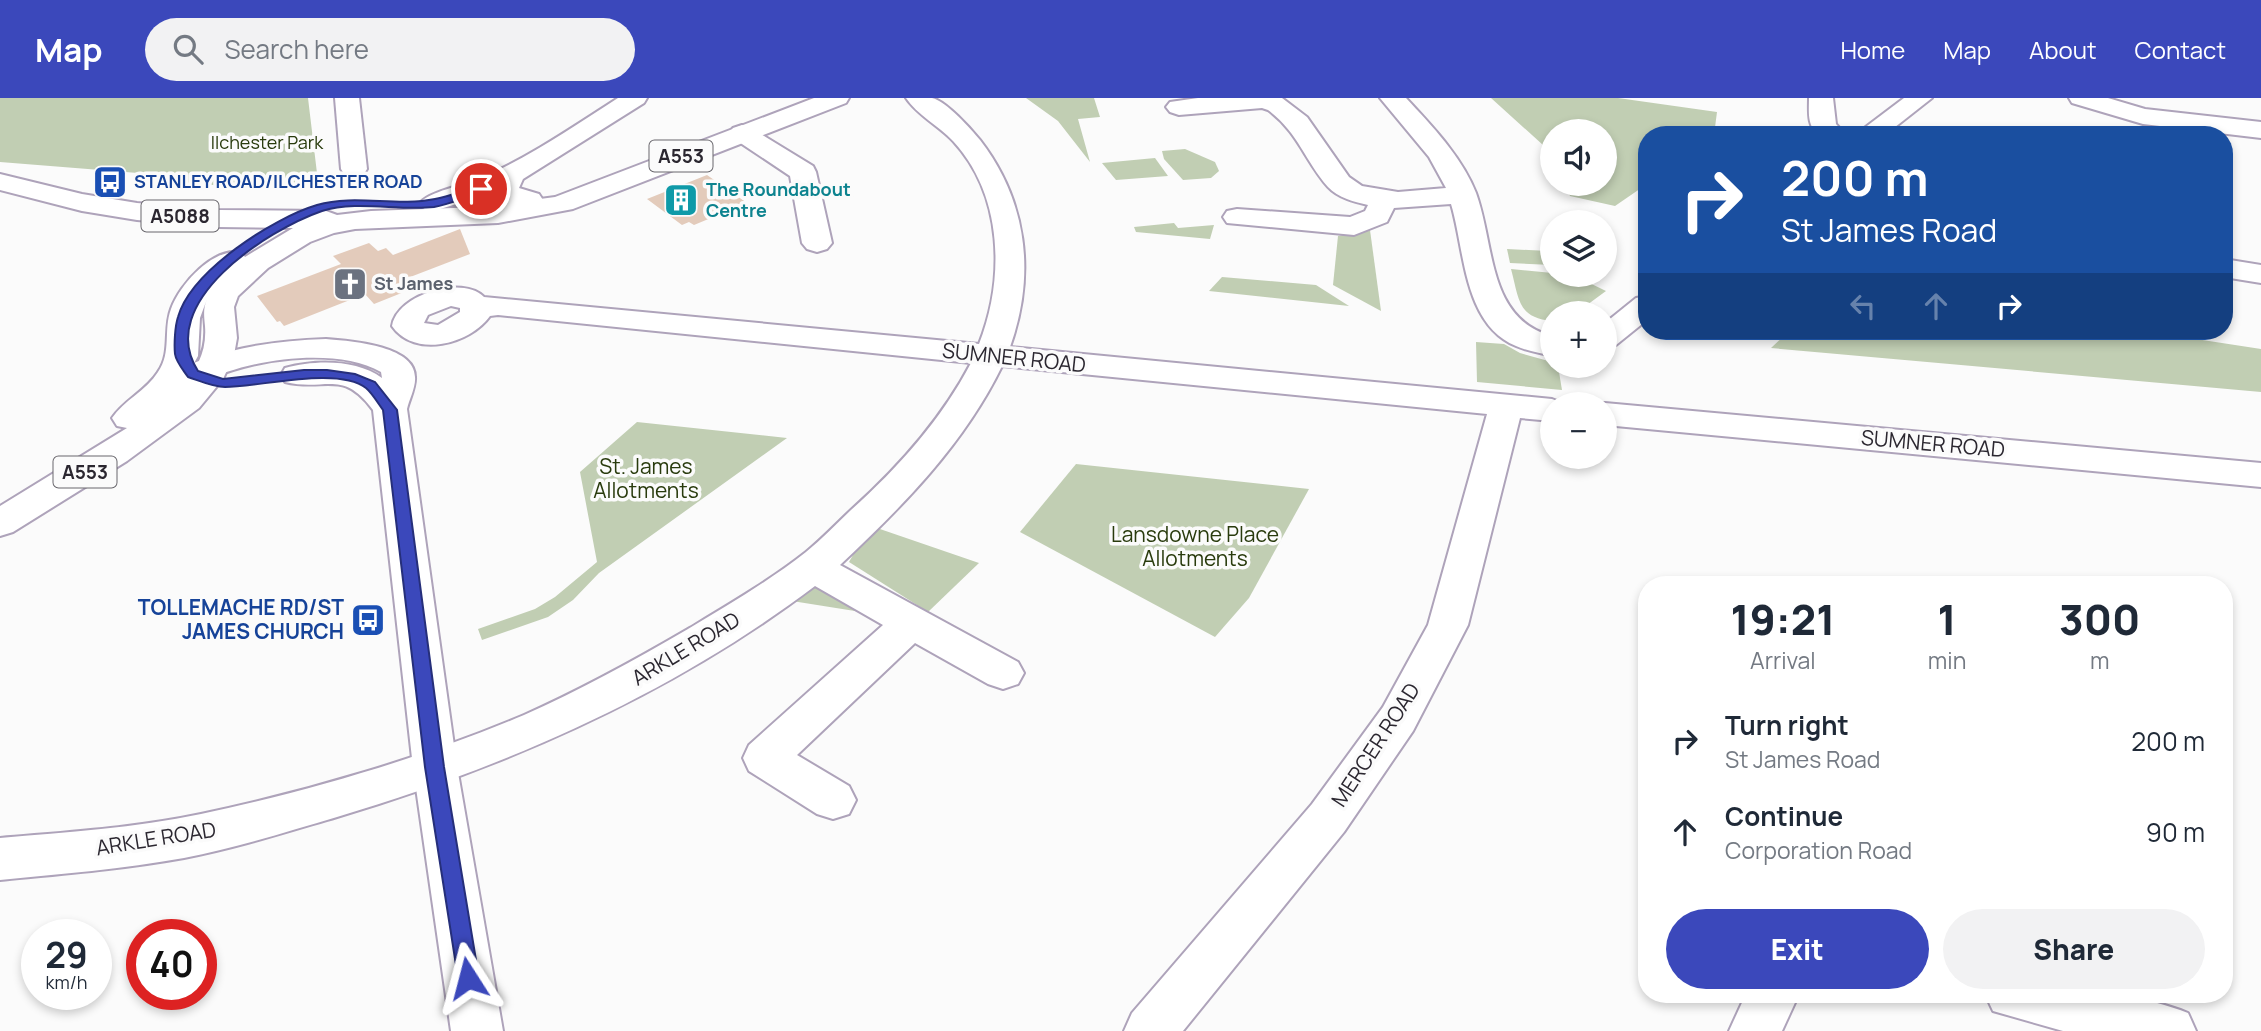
<!DOCTYPE html>
<meta charset="utf-8">
<style>
:root{--surface:#fff;--page:#f2f2f3;--text:#1f2937;--muted:#747a83;--accent:#3b48bb}
body{margin:0;font-family:Manrope,sans-serif;background:var(--page);color:var(--text);height:100vh;display:flex;flex-direction:column;font-size:26px;white-space:nowrap}
*{box-sizing:border-box;margin:0}
p{font-size:23px;color:var(--muted)}
.icon{flex:none;width:38px;height:38px;fill:none;stroke:currentColor;stroke-width:2;stroke-linecap:round;stroke-linejoin:round}
.map{position:relative;flex:1;overflow:hidden}
.drawer{position:absolute;left:1638px;top:478px;width:595px;height:427px;display:flex;flex-direction:column;background:var(--surface);border-radius:28px;box-shadow:0 4px 10px #0003}
.drawer>*{flex:none}
.guide{position:absolute;left:1638px;top:28px;width:595px;height:214px;border-radius:28px;box-shadow:0 4px 10px #0003;background:#1a4fa0;color:#fff;overflow:hidden}
.buttons{position:absolute;left:1540px;top:21px;display:grid;gap:14px}
.buttons a{display:grid;place-items:center;width:77px;height:77px;border-radius:50%;background:var(--surface);box-shadow:0 4px 10px #0003;font-size:35px}
.speed{position:absolute;left:21px;top:821px;display:flex;gap:14px;font-size:35px;font-weight:700;text-align:center}
.speed>*{display:grid;place-content:center;width:91px;height:91px;border-radius:50%;background:var(--surface);box-shadow:0 4px 10px #0003;line-height:1}
.speed small{font-size:18px;font-weight:400}
.speed .limit{border:10px solid #d22;background:#fff;color:#111}
.pin{position:absolute;display:grid;place-items:center;width:60px;height:60px;color:#fff;margin:-30px;border:4px solid #fff;border-radius:50%;box-shadow:0 2px 7px #0007}
.me{position:absolute;width:77px;margin:-38px;rotate:351deg;stroke-linejoin:round;filter:drop-shadow(0 0 5px #0008)}
.turn{display:flex;align-items:center;gap:24px;height:147px;padding:0 28px;font-size:32px}
.turn .icon{width:91px;height:91px;stroke-width:2.5}
.turn b{display:block;font-size:49px;line-height:60px}
.lanes{display:flex;align-items:center;height:66px;padding:0 28px;background:#0003;justify-content:center;gap:35px;direction:ltr}
.lanes .off{opacity:.35}
.eta{display:flex;justify-content:space-evenly;align-items:center;height:119px;text-align:center}
.eta b{font-size:42px;font-weight:800;line-height:49px}
.cta{display:flex;gap:14px;margin-top:auto;padding:14px 28px}
.cta a{flex:1;height:80px;border-radius:42px;background:var(--accent);color:#fff;font-size:28px;font-weight:800;line-height:80px;text-align:center}
.cta a+a{background:var(--page);color:var(--text)}
ul{padding:0;list-style:none}
li{display:flex;align-items:center;gap:21px;height:91px;padding:0 28px}
li div{flex:1}
li b{display:block;font-size:26px}
li em{font-style:normal}
header{display:flex;align-items:center;gap:42px;box-sizing:border-box;height:98px;padding:0 35px;background:var(--accent);color:#fff}
header strong{font-size:33px}
nav{display:flex;gap:38px;margin-inline-start:auto;font-size:24px}
.search{width:490px;height:63px;background:var(--page);display:flex;align-items:center;gap:18px;box-sizing:border-box;padding:0 24px;border-radius:38px;color:var(--muted);font-size:26px}
.map>svg:first-child{display:block}
</style>
<header>
<strong>Map</strong>
<div class="search"><svg class="icon" aria-label="search" viewBox="0 0 24 24"><circle cx="10" cy="10" r="6"/><path d="M15 15l6 6"/></svg>Search here</div>
<nav><a>Home</a><a>Map</a><a>About</a><a>Contact</a></nav>
</header>
<div class="map">
<svg width="2261" height="933" viewBox="0 0 2261 933">
<rect width="100%" height="100%" fill="#fbfbfb"/>
<g fill="#c1ceb3">
<polygon points="0,0 308,0 319,92 190,86 138,75 0,64"/>
<polygon points="1026,0 1094,0 1100,19 1078,21 1090,64 1058,23"/>
<polygon points="1491,0 1618,0 1717,14 1714,37 1647,37 1647,86 1615,108 1570,98 1565,86 1605,86 1605,33 1552,33 1552,61 1543,47"/>
<polygon points="1185,51 1215,64 1219,73 1211,80 1183,82 1164,61 1162,53"/>
<polygon points="1155,60 1168,78 1116,82 1102,65"/>
<polygon points="1174,125 1178,130 1214,127 1210,141 1136,134 1134,129"/>
<polygon points="1370,132 1381,213 1333,187 1338,138"/>
<polygon points="1507,151 1548,153 1552,167 1510,165"/>
<path d="M 1511,171 L 1573,177 L 1606,193 L 1576,215 L 1552,215 L 1552,223 C 1517,220 1519,200 1511,171 Z"/>
<polygon points="1222,179 1316,187 1349,208 1209,193"/>
<polygon points="1789,233 2144,233 2261,251 2261,294 1771,250"/>
<polygon points="1476,244 1504,246 1520,255 1552,264 1552,268 1558,268 1562,292 1477,284"/>
<polygon points="637,324 787,340 599,475 573,502 548,519 482,542 478,531 535,511 555,499 597,464 580,374"/>
<polygon points="1076,366 1309,391 1249,500 1215,539 1020,434"/>
<polygon points="877,430 979,465 928,514 849,464 857,450"/>
<polygon points="812,487 832,487 880,517 792,503"/>
</g>
<g fill="#e3cbbb">
<polygon points="707,77 747,105 694,127 689,124 682,127 647,101"/>
<polygon points="460,131 470,156 405,181 414,190 374,206 365,196 284,228 280,223 277,224 257,198 341,166 333,158 369,145 378,153 386,150 393,157"/>
</g>
<g fill="none" stroke-linecap="round" stroke-linejoin="round">
<g stroke="#aea3ba" stroke-width="4">
<g id="minor">
<polygon points="335,0 359,0 367,71 363,77 354,79 345,77 341,71"/>
<path d="M 906,0 C 914,0 924,0 932,0 C 946,3 971,31 980,42 C 1027,103 1036,176 1010,249 L 1552,301 L 1565,306 L 1552,306 L 1552,323 L 1520,320 L 1468,527 L 1413,633 L 1344,734 L 1183,933 L 1124,933 L 1132,915 L 1312,706 L 1383,609 L 1428,527 L 1487,316 L 1002,268 C 964,346 903,408 840,467 L 1018,564 L 1024,575 L 1018,586 L 1003,591 L 988,586 L 915,545 L 797,657 L 849,688 L 856,702 L 849,716 L 833,721 L 817,716 L 749,673 L 743,660 L 749,647 L 883,527 L 815,488 C 672,596 508,668 337,719 C 286,734 236,750 184,760 C 123,771 61,776 0,782 L 0,740 C 67,734 135,730 201,716 C 306,694 425,659 524,617 C 580,592 635,562 688,531 C 728,507 769,483 806,454 C 822,441 836,426 851,412 C 899,369 941,322 971,265 L 498,217 L 490,218 C 470,246 415,261 392,228 C 397,196 463,177 484,199 L 979,246 C 1005,180 1003,97 953,43 C 939,28 917,17 906,0 ZM 451,208 L 460,210 L 460,214 L 438,227 L 424,225 L 428,217 Z"/>
<path d="M 1198,0 L 1282,0 L 1307,19 L 1349,79 L 1362,88 L 1398,94 L 1446,90 L 1429,59 L 1380,0 L 1406,0 C 1432,28 1462,59 1476,95 C 1495,147 1487,221 1552,238 L 1552,258 C 1541,255 1527,253 1516,248 C 1463,226 1465,152 1451,106 L 1394,110 L 1387,124 L 1354,137 L 1227,125 L 1223,119 L 1227,113 L 1237,111 L 1350,119 L 1365,113 L 1368,107 C 1355,104 1338,100 1328,89 C 1305,63 1298,34 1268,12 L 1262,10 L 1179,17 L 1170,14 L 1166,9 L 1170,4 Z"/>
<path d="M 1809,0 L 1833,0 L 1836,26 L 1846,37 L 1818,37 C 1807,27 1809,14 1809,0 Z"/>
<polygon points="1904,0 1932,0 1885,37 1855,37"/>
<polygon points="2069,0 2108,0 2145,11 2261,24 2261,40 2143,26 2072,5"/>
<polygon points="742,27 751,30 813,68 816,74 832,145 827,151 817,154 807,151 802,145 790,78 733,40 729,35 733,30"/>
<polygon points="2224,161 2261,167 2261,185 2224,179"/>
<polygon points="1647,198 1647,222 1616,247 1605,249 1605,225 1636,200"/>
<polygon points="1605,305 2261,365 2261,389 1605,327 1605,306 1601,306"/>
<polygon points="1746,896 1799,896 1782,933 1729,933"/>
<path d="M 1985,896 C 2054,896 2124,889 2188,915 L 2196,933 L 2063,933 L 1993,913 Z"/>
</g>
</g>
<g stroke="#aea3ba" stroke-width="4">
<g id="tertiary">
<path d="M 618,0 L 647,0 L 644,5 L 523,81 L 519,90 L 539,96 L 543,102 L 539,108 C 526,111 499,107 491,95 L 434,113 L 424,111 L 420,105 C 428,94 464,87 479,81 C 528,60 573,29 618,0 Z"/>
<path d="M 326,241 C 349,243 415,247 415,279 C 416,289 409,302 407,311 L 457,669 L 503,933 L 451,933 L 413,669 L 373,312 C 342,270 326,294 285,284 L 281,277 L 285,270 C 315,262 356,261 382,280 L 381,274 C 336,248 248,261 203,284 C 179,296 160,323 132,316 L 127,308 C 133,299 142,294 151,287 C 203,253 265,243 326,241 Z"/>
</g>
</g>
<g stroke="#aea3ba" stroke-width="4">
<path id="primary" d="M 814,0 L 849,0 L 846,5 L 573,111 L 498,125 L 355,131 L 334,135 L 310,144 L 268,170 L 238,198 L 234,209 L 237,240 L 234,257 L 223,281 L 199,310 L 127,363 L 13,434 L 0,438 L 0,408 L 127,330 L 117,328 L 112,320 C 124,302 146,293 158,274 C 172,254 163,232 171,211 C 180,186 214,148 242,155 L 245,159 L 293,130 L 218,129 L 137,122 L 82,113 L 0,92 L 0,76 L 82,96 L 137,105 L 218,112 L 326,113 L 337,117 L 371,113 L 481,109 L 555,99 ZM 207,201 C 203,211 204,217 205,228 C 207,253 197,272 181,289 L 198,258 L 200,220 Z"/>
</g>
<use href="#minor" fill="#fff" fill-rule="evenodd"/>
<use href="#tertiary" fill="#fff" fill-rule="evenodd"/>
<use href="#primary" fill="#fff" fill-rule="evenodd"/>
</g>
<path fill="#3b48bb" stroke="#262f7a" stroke-width="2" d="M 481,88 L 485,89 L 485,94 C 468,98 451,106 434,109 C 398,113 357,102 322,113 C 267,132 154,205 198,273 L 223,281 L 304,272 L 327,272 L 355,276 L 375,284 L 397,312 L 444,669 L 479,880 L 476,887 L 468,890 L 461,887 L 458,880 L 425,669 L 383,312 C 378,305 372,295 366,290 C 338,268 260,289 225,289 C 213,289 200,283 188,279 C 184,273 176,264 175,256 C 174,246 175,228 178,219 C 191,173 273,120 317,107 C 355,96 396,109 435,101 C 450,98 465,92 481,88 Z"/>
<defs>
<g id="bus-square" transform="scale(1.75)"><rect x="-9" y="-9" width="18" height="18" rx="4" fill="#1a4fb4" stroke="#fbfbfb"/><path d="M-5-6H5V4H4V6H2V4H-2V6H-4V4H-5ZM-3.5-4V0h7V-4ZM-3.5 1.2v1.5H-2V1.2ZM2 1.2v1.5H3.5V1.2Z" fill="#fff"/></g>
<g id="building-square" transform="scale(1.75)"><rect x="-9" y="-9" width="18" height="18" rx="4" fill="#0f9aa8" stroke="#fbfbfb"/><path d="M-4-6H4V6H1V3H-1V6H-4ZM-2.5-4.3h1.7v1.8h-1.7ZM.8-4.3h1.7v1.8H.8ZM-2.5-1h1.7V.8h-1.7ZM.8-1h1.7V.8H.8Z" fill="#fff"/></g>
<g id="church-square" transform="scale(1.75)"><rect x="-9" y="-9" width="18" height="18" rx="4" fill="#6b7280" stroke="#fbfbfb"/><path d="M-1.2-6h2.4v3.5h3.3v2.4h-3.3V6h-2.4V-.1h-3.3v-2.4h3.3Z" fill="#fff"/></g>
</defs>
<g fill-rule="evenodd">
<use href="#bus-square" x="110" y="84"/>
<use href="#building-square" x="681" y="102"/>
<use href="#church-square" x="350" y="186"/>
<use href="#bus-square" x="368" y="522"/>
</g>
<g text-anchor="middle" stroke-width="7" stroke-linejoin="round" paint-order="stroke">
<g font-size="18" fill="#293b0d" stroke="#fbfbfb">
<text x="267" y="51">Ilchester Park</text>
</g>
<g font-size="18" font-weight="bold" fill="#164399" stroke="#fbfbfb" text-anchor="start">
<text x="134" y="90">STANLEY ROAD/ILCHESTER ROAD</text>
</g>
<g font-size="18" font-weight="bold" fill="#0d838f" stroke="#fbfbfb" text-anchor="start">
<text x="706" y="98">The Roundabout<tspan x="706" dy="21">Centre</tspan></text>
</g>
<g font-size="18" font-weight="bold" fill="#5b616d" stroke="#fbfbfb" text-anchor="start">
<text x="374" y="192">St James</text>
</g>
<g fill="#fbfbfb" stroke="#69676d" stroke-width="2">
<rect x="649.5" y="42.5" width="63" height="31" rx="5"/>
<rect x="141.5" y="102.5" width="77" height="31" rx="5"/>
<rect x="53.5" y="358.5" width="63" height="31" rx="5"/>
</g>
<g font-size="19" font-weight="bold" fill="#2b2730">
<text x="681" y="65">A553</text>
<text x="180" y="125">A5088</text>
<text x="85" y="381">A553</text>
</g>
<g font-size="21" fill="#2b2730" stroke="#fbfbfb">
<text transform="translate(1014 260) rotate(6)" y="7">SUMNER ROAD</text>
<text transform="translate(1933 346) rotate(5)" y="7">SUMNER ROAD</text>
<text transform="translate(686 551) rotate(-31)" y="7">ARKLE ROAD</text>
<text transform="translate(1376 647) rotate(-57)" y="7">MERCER ROAD</text>
<text transform="translate(156 741) rotate(-9)" y="7">ARKLE ROAD</text>
</g>
<g font-size="21" fill="#293b0d" stroke="#fbfbfb">
<text x="646" y="376">St. James<tspan x="646" dy="24">Allotments</tspan></text>
<text x="1195" y="444">Lansdowne Place<tspan x="1195" dy="24">Allotments</tspan></text>
</g>
<g font-size="21" font-weight="bold" fill="#164399" stroke="#fbfbfb" text-anchor="end">
<text x="344" y="517">TOLLEMACHE RD/ST<tspan x="344" dy="24">JAMES CHURCH</tspan></text>
</g>
</g>
</svg>
<div class="buttons">
<a><svg class="icon" aria-label="sound" viewBox="0 0 24 24"><path d="M4 9h4l5-4v14l-5-4H4zM17 9q2 3 0 6"/></svg></a>
<a><svg class="icon" aria-label="layers" viewBox="0 0 24 24"><path d="M12 4l9 5-9 5-9-5zM3 14l9 5 9-5"/></svg></a>
<a>+</a>
<a>−</a>
</div>
<div class="speed"><div>29<small>km/h</small></div><div class="limit">40</div></div>
<div class="pin" style="left:481px;top:91px;background:#d93025"><svg class="icon" aria-label="arrive" viewBox="0 0 24 24"><path d="M6 21V4h12l-3 4 3 4H6"/></svg></div>
<svg class="me" style="left:468px;top:880px" viewBox="-20 -20 40 40"><path d="M0-17L14 15 0 8-14 15z" fill="#3b48bb" stroke="#fff" stroke-width="4"/></svg>
<div class="guide">
<div class="turn"><svg class="icon" aria-label="right" viewBox="0 0 24 24"><path d="M7 20v-9h11M14 6l5 5-5 5"/></svg><div><b>200 m</b>St James Road</div></div>
<div class="lanes"><svg class="icon off" aria-label="left" viewBox="0 0 24 24"><path d="M17 20v-9H6M10 6l-5 5 5 5"/></svg><svg class="icon off" aria-label="ahead" viewBox="0 0 24 24"><path d="M12 20V5M6 11l6-6 6 6"/></svg><svg class="icon" aria-label="right" viewBox="0 0 24 24"><path d="M7 20v-9h11M14 6l5 5-5 5"/></svg></div>
</div>
<section class="drawer">
<div class="eta">
<div><b>19:21</b><p>Arrival</p></div>
<div><b>1</b><p>min</p></div>
<div><b>300</b><p>m</p></div>
</div>
<ul>
<li><svg class="icon" aria-label="right" viewBox="0 0 24 24"><path d="M7 20v-9h11M14 6l5 5-5 5"/></svg><div><b>Turn right</b><p>St James Road</p></div><em>200 m</em></li>
<li><svg class="icon" aria-label="ahead" viewBox="0 0 24 24"><path d="M12 20V5M6 11l6-6 6 6"/></svg><div><b>Continue</b><p>Corporation Road</p></div><em>90 m</em></li>
</ul>
<div class="cta"><a>Exit</a><a>Share</a></div>
</section>
</div>
